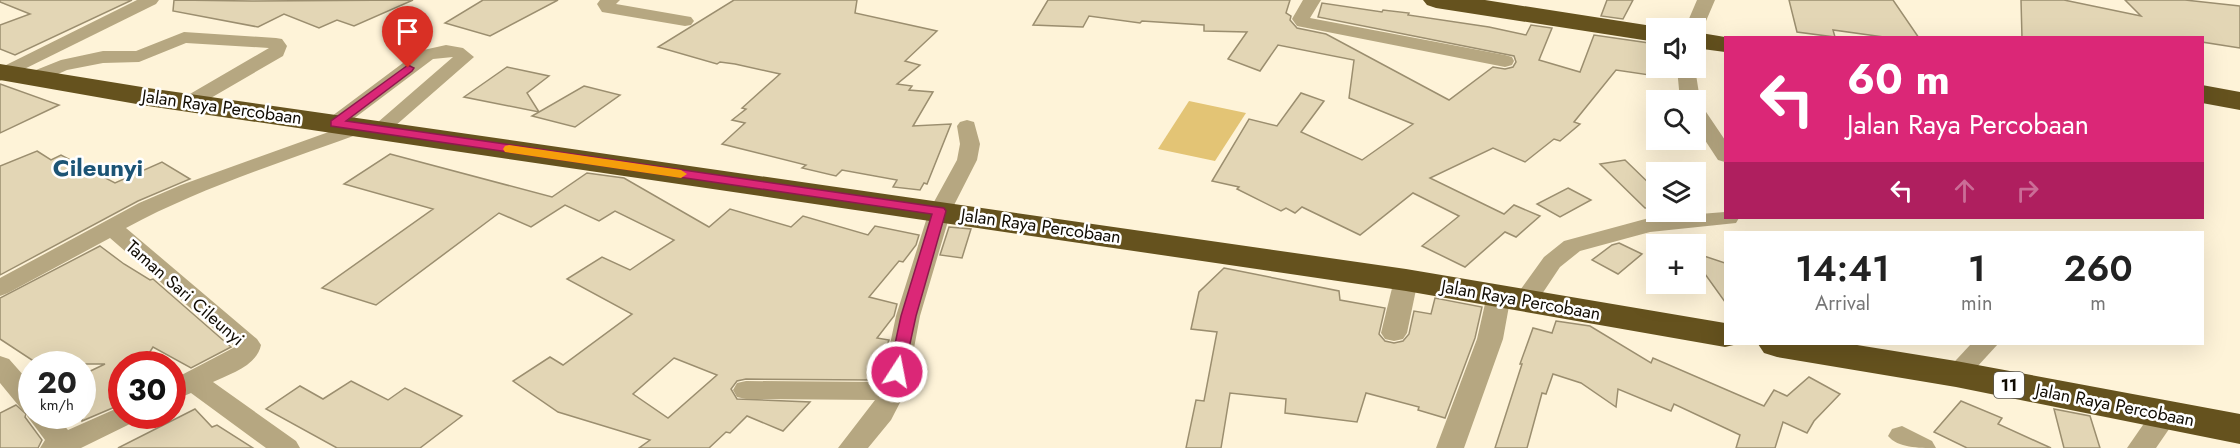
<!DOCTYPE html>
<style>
:root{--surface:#fff;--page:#f2f2f2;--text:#222;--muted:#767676}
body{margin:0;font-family:Jost,sans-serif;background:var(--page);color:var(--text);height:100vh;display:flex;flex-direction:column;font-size:22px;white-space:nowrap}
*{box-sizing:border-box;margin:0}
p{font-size:20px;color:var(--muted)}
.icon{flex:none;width:33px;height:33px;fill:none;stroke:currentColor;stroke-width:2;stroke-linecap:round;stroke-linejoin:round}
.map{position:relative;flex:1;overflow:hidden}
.side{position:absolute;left:1724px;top:231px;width:480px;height:114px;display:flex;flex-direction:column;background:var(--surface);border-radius:0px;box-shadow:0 6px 24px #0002}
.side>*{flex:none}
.top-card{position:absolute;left:1724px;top:36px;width:480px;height:183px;border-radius:0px;box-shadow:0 6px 24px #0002;background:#db2777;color:#fff;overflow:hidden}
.tools{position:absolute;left:1646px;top:18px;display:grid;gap:12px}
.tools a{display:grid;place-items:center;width:60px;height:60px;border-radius:0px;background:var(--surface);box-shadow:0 6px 24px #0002;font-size:30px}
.speed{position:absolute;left:18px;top:351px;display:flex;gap:12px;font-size:30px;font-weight:700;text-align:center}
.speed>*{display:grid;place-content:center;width:78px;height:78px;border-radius:50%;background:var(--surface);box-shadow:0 6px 24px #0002;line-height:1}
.speed small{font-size:15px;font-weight:400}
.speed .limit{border:9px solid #d22;background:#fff;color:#111}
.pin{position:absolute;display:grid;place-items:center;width:51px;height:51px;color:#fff;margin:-62px -26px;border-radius:50% 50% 50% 0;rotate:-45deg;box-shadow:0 0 6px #0007}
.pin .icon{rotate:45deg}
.me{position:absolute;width:66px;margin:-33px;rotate:11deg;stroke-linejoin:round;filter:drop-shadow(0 0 4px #0008)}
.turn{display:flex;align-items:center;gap:21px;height:126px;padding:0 24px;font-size:27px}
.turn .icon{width:78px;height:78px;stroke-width:2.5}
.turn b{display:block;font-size:42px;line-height:51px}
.lanes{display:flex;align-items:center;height:57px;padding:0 24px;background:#0003;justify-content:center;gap:30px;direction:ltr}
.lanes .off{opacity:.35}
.eta{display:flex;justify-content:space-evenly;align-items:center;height:102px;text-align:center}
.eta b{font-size:36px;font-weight:600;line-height:42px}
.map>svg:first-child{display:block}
</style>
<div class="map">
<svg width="2240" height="448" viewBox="0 0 2240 448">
<rect width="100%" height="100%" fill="#fef3d8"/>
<polygon fill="#e3c475" points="1189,101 1246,113 1215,161 1158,149"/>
<g fill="#e3d6b5" stroke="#9b8e6f" stroke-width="1.5" fill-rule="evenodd">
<polygon points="0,0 132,0 15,55 0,49 0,25 30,14 0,2"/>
<polygon points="174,0 252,1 413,0 354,26 337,20 319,28 284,14 258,27 173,11"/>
<polygon points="483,0 558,0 490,36 445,23"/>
<polygon points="734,0 857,0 855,13 937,31 905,61 920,65 897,84 912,86 909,90 933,92 913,126 951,124 927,184 924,183 920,190 893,187 897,180 842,170 836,176 802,168 806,165 722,144 745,123 732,120 746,109 742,108 780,74 735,64 720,62 717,64 658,47"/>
<polygon points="1048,0 1290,0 1286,13 1291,16 1290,20 1297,28 1326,34 1449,100 1493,67 1505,69 1513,67 1516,62 1514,56 1318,17 1322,3 1382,12 1383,10 1409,13 1408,15 1489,27 1526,35 1531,25 1552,28 1539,60 1580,72 1594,35 1656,44 1656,76 1616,70 1574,122 1580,124 1560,141 1554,139 1525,162 1493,148 1430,178 1504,214 1514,205 1540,216 1516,237 1505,232 1465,267 1422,246 1459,216 1413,193 1360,235 1302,207 1295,213 1286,208 1281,211 1237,189 1239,187 1212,181 1249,119 1277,126 1301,93 1324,101 1301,132 1362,160 1413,124 1349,98 1354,60 1278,45 1260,71 1228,59 1247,32 1204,31 1204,25 1142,21 1140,23 1089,16 1083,27 1033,25"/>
<polygon points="1607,0 1633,0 1623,19 1601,16"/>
<polygon points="1789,0 1893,0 1919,38 1891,38 1833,30 1835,37 1797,32"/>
<polygon points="2021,0 2064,0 2141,16 2125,0 2185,0 2240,6 2240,48 2202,42 2202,38 2022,38"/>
<polygon points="507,67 549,76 527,93 539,112 464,97"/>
<polygon points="0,84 59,105 0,133"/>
<polygon points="584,86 620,95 575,127 532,116"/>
<polygon points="37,151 51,160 61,155 115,183 162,162 190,179 138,201 0,275 0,166"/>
<path d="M 390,154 L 552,197 L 587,173 L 624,178 L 709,227 L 730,209 L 791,227 L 803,216 L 868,235 L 875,226 L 919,235 L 916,245 L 903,262 L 899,261 L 869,297 L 897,304 L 894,316 L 877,338 L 889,340 L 873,380 L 746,379 L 737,381 L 731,389 L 737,399 L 810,402 L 783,431 L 747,416 L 730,433 L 726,432 L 709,448 L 639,448 L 650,440 L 558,412 L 513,381 L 550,357 L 563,365 L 632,314 L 567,279 L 602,257 L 630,270 L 674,240 L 615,211 L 599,221 L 565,205 L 531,227 L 499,213 L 376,305 L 322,288 L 433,209 L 344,184 ZM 674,358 L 717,375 L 668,418 L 633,394 Z"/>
<polygon points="1625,160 1656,190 1656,208 1645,208 1600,164"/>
<polygon points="1568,188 1591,200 1560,217 1537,204"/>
<polygon points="949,227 971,229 962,258 940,255"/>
<polygon points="1619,243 1642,254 1618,274 1592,260 1612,245"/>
<polygon points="100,246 124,264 150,280 153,279 231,347 191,368 153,347 142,364 122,364 122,404 82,421 82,375 105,364 38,364 0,339 0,298"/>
<polygon points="1695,253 1725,263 1725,302 1695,260"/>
<polygon points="1224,268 1339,291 1340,300 1385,308 1379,334 1385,341 1394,343 1403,341 1409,334 1414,311 1431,314 1435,298 1482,307 1475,338 1445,418 1418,410 1419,407 1366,393 1357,422 1285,413 1286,399 1230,393 1221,448 1186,448 1196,400 1204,401 1217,332 1191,329 1199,292"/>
<polygon points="1556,321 1590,326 1651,363 1653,358 1764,406 1774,390 1787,396 1809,377 1840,394 1814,421 1807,433 1783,422 1775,448 1736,448 1740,435 1674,404 1671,411 1618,389 1616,407 1581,383 1553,374 1546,394 1542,393 1527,448 1495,448 1522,364 1520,364 1533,328 1552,333"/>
<polygon points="351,381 388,400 405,388 462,416 420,448 337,448 266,409 300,386 323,399"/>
<polygon points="1961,401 2002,418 1998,424 2051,448 1967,448 1934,432"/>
<polygon points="16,405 26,414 25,417 42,440 38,448 0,448 0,413"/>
<polygon points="195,409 212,427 217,425 253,448 118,448"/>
<polygon points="2054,409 2090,416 2100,448 2064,448"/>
</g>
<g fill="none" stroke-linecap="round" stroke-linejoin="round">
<g fill="#b6a781" fill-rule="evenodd">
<polygon points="137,0 159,0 156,4 0,81 0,68"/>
<polygon points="600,0 620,0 616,4 685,16 691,17 694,21 691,25 685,26 608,13 602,12 597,4"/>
<polygon points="1303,0 1321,0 1310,18 1505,55 1512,57 1514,61 1512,65 1505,67 1297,26 1292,19"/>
<polygon points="1697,0 1715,0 1703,28 1695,33 1695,28 1685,28"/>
<polygon points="184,32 276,38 282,39 287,46 283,56 197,106 183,106 180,102 183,98 269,48 186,43 139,62 103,63 67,70 40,82 26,82 23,78 26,74 61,60 103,51 136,51"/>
<path d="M 446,45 L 463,48 L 474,57 L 387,133 L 373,133 L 370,129 L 453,57 L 433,59 L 344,126 L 360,121 L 367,123 L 370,127 L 367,131 C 286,161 202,187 126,228 L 257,339 L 261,345 C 257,366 229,374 213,382 L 296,441 L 300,448 L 266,448 L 191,393 L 172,401 L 172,380 L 235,347 L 110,238 L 8,293 L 0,296 L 0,278 L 139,203 L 181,185 L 337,129 L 328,127 L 325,123 L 328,119 L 419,51 Z"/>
<polygon points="1677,68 1695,68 1700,100 1696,104 1702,106 1725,140 1725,162 1718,160 1695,125 1695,100 1680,100"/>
<polygon points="967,120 974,122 980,144 977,160 951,211 920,316 906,391 891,420 868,448 838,448 875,400 746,399 737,397 733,390 737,383 746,381 882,382 896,316 929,211 957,160 960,144 957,126 960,122"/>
<polygon points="1725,212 1725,218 1739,218 1736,223 1650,232 1580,251 1560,267 1534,306 1525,308 1516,306 1513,300 1544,257 1564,241 1649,218"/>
<polygon points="1406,272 1414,275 1418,280 1407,333 1403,339 1394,341 1385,339 1381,333 1394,280 1398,275"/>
<polygon points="1499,287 1508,289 1511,295 1503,339 1464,448 1436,448 1477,339 1487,295 1490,289"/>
<polygon points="1971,344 1998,344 1965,380 1956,383 1947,380 1943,374"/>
<polygon points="0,356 9,359 32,385 32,416 56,416 68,430 122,406 122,416 136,416 132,423 81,448 40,448 45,440 27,416 29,413 23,411 0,383"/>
<polygon points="2164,406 2174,409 2178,416 2156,448 2127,448 2154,409"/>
<path d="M 1902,426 L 1932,441 L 1936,448 C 1918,448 1898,448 1888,436 L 1892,429 Z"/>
</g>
<g fill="#65521e" fill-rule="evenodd">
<polygon points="1423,0 1485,0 1665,28 1656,28 1656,42 1436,8 1427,5"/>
<polygon points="1695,32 1731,38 1725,38 1725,52 1695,48"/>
<polygon points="0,64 148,88 1406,269 1725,323 1725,344 1738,344 1725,347 1406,291 148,106 0,80"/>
<polygon points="2202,85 2240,92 2240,110 2202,103"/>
<polygon points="1758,344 1851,344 1956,361 2240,414 2240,444 1956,387 1777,357 1764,353"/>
</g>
</g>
<polygon fill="#db2777" stroke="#8e194d" stroke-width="1.5" points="408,65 414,68 412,71 346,121 944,208 946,211 916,316 903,376 891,376 889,372 901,316 932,214 331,126 331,121"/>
<polygon fill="#f59e0b" points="509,145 681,170 687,174 681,178 505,152 503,149 505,146"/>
<g text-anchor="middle" stroke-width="5" stroke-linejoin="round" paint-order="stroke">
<rect fill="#fff" stroke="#58554f" stroke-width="1.5" x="1994" y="372" width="30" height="26" rx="4.5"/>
<g font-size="16" font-weight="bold" fill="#110c03">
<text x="2009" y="391">11</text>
</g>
<g font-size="18" fill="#110c03" stroke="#fff">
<text transform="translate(222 107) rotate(8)" y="6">Jalan Raya Percobaan</text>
<text transform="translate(1041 226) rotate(8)" y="6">Jalan Raya Percobaan</text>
<text transform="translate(185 293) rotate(41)" y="6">Taman Sari Cileunyi</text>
<text transform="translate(1521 300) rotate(10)" y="6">Jalan Raya Percobaan</text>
<text transform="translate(2115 405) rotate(11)" y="6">Jalan Raya Percobaan</text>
</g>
<g font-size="24" font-weight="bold" fill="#1c5475" stroke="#fff">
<text x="98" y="176">Cileunyi</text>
</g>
</g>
</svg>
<div class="tools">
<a><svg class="icon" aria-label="sound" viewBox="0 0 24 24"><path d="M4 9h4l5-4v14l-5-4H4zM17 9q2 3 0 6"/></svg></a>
<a><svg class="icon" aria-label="search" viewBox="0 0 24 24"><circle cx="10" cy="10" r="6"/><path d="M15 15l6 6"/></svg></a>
<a><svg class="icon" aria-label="layers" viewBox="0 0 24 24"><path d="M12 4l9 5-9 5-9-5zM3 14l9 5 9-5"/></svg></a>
<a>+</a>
</div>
<div class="speed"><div>20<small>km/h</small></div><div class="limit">30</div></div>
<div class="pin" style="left:408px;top:68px;background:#d93025"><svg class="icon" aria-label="arrive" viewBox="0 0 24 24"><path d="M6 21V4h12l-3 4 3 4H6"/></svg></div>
<svg class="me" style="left:897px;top:372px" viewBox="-20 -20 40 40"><circle r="17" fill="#db2777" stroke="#fff" stroke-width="3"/><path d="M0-11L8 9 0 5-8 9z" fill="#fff"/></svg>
<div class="top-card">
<div class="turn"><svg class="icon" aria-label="left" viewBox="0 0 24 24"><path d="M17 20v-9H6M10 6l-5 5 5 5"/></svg><div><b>60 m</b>Jalan Raya Percobaan</div></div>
<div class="lanes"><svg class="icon" aria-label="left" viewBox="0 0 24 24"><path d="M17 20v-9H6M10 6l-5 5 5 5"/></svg><svg class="icon off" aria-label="ahead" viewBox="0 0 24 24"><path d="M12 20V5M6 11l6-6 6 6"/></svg><svg class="icon off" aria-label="right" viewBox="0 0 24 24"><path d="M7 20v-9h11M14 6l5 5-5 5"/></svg></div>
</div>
<section class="side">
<div class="eta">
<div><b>14:41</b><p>Arrival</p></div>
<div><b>1</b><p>min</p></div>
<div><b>260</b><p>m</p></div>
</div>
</section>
</div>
